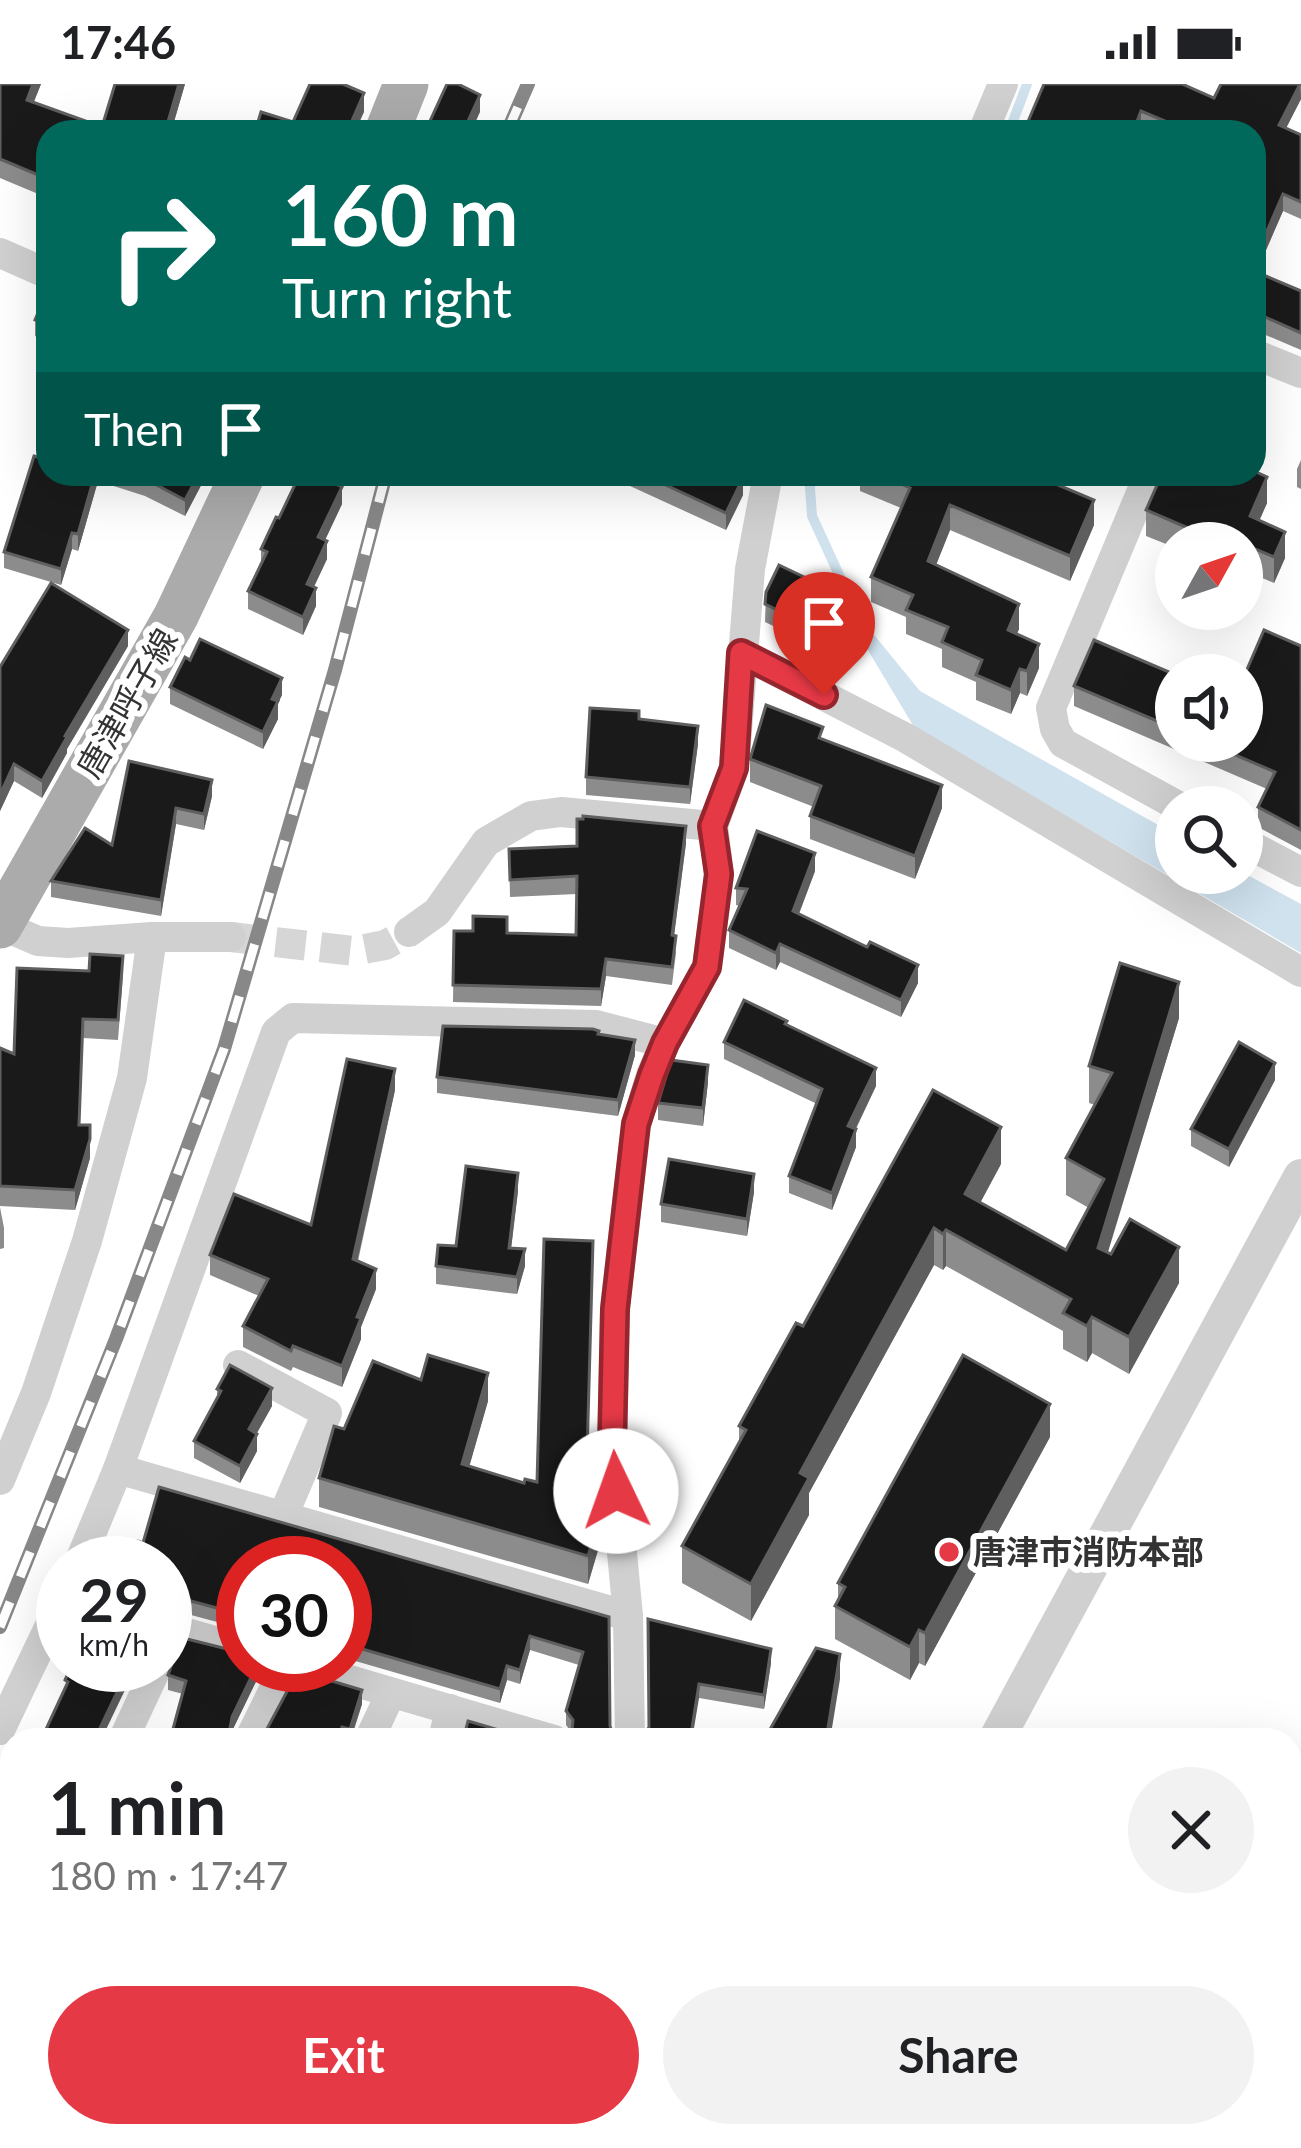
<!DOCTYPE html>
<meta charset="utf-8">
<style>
:root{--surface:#fff;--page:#f2f2f2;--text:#202124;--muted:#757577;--accent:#e63946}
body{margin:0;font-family:Lato,"Noto Sans JP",sans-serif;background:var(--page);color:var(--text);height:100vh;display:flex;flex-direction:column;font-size:45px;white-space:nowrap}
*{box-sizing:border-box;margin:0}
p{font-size:39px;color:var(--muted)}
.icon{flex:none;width:66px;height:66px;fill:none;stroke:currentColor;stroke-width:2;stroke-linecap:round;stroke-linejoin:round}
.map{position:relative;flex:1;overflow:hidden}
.sheet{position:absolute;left:0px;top:1644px;width:1302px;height:420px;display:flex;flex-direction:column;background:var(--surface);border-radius:36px 36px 0 0;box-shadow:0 12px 48px #0002}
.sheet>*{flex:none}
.guide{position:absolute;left:36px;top:36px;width:1230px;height:366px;border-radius:36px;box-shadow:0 12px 48px #0002;background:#00695c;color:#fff;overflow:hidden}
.needle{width:78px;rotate:50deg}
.tools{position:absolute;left:1155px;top:438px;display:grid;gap:24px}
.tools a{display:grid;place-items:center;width:108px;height:108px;border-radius:50%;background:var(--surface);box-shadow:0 12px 48px #0002;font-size:60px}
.speed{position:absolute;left:36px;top:1452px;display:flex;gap:24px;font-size:60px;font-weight:700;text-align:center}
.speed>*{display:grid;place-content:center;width:156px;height:156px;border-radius:50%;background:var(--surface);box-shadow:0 12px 48px #0002;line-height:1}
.speed small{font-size:30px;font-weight:400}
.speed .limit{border:18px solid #d22;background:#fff;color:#111}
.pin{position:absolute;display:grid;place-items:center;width:102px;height:102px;color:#fff;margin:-123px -51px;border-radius:50% 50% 50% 0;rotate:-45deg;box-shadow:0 0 12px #0007}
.pin .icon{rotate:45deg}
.me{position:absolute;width:132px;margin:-66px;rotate:357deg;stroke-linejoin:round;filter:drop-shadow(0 0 9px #0008)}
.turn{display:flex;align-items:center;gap:42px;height:252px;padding:0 48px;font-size:54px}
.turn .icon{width:156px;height:156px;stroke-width:2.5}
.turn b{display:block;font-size:84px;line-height:102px}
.then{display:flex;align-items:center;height:114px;padding:0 48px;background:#0003;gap:24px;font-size:45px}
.round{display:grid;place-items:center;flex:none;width:126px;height:126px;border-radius:63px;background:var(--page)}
.summary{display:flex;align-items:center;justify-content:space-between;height:204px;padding:0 48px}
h1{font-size:72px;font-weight:700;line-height:90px}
.button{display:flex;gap:24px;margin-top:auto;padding:24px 48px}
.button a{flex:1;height:138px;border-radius:72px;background:var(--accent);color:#fff;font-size:48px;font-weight:700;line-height:138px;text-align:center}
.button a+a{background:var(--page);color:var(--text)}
.status{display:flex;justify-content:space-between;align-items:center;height:84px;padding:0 60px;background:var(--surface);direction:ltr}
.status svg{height:33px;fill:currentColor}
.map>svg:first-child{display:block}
</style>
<div class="status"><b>17:46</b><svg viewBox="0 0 49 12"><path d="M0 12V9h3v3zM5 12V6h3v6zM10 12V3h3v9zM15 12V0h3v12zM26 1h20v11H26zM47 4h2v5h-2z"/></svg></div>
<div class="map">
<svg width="1301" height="2064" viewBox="0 0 1301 2064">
<rect width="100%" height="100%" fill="#fff"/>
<polygon fill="#cfe2ee" points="857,530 920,607 1176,751 1176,789 1242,788 1301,820 1301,869 914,643 857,548"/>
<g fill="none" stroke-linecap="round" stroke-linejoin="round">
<g stroke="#cfe2ee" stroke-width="10">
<polyline points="1009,48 1027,0"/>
<polyline points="809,390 812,432 857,530"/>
</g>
<polyline stroke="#d6d6d6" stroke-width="30" stroke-dasharray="30 15" stroke-linecap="butt" points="231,853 354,867 385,861 409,848"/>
<g stroke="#d0d0d0" stroke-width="30">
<polyline points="983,48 1003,0"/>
<polyline points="0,169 48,190"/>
<polyline points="1254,270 1301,289"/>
<polyline points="1149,390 1051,624 1055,645 1063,659 1180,723"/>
<polyline points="741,569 906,654 1301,888"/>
<polyline points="1242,757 1301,788"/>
<polyline points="1,841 38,857 68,859 152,853 231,853"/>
<polyline points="409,848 437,828 486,758 531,732 561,728 713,742"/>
<polyline points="238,1281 327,1329 283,1432"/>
<polyline points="118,1385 628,1532"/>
<polyline points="0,1396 36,1309 87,1157 132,994 152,853"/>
<polyline points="79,1479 118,1385 276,948 293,934 596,941 665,959"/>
<polyline points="165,1543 243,1565"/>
<polyline points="298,1581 554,1656"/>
<polyline points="0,1646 63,1514"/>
<polyline points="123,1656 158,1581"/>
<polyline points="249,1656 286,1581"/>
<polyline points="369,1656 391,1609"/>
<polyline points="443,1656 450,1625"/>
<polyline points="630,1656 628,1532 612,1364 615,1224 636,1041 651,991 665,959 707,883 719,791 713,742 734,684 750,485 768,390"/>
<polyline points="336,2064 336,2052"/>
<polyline points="552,2064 554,2052"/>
</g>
<g stroke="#d0d0d0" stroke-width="36">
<polyline points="996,1656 1301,1093"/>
<polyline points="1290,1764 1301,1767"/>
<polyline points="775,2064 782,2052"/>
</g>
<g stroke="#ababab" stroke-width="45">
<polyline points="387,48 406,0"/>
<polyline points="0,842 176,532 243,390"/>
</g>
<g stroke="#888" stroke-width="14">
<g id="rail">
<polyline points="507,48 528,0"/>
<polyline points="0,1543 116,1255 224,965 335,586 386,390"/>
</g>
</g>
<use href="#rail" stroke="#fff" stroke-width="9" stroke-dasharray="27" stroke-linecap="butt"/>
</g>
<g fill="#8c8c8c">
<polygon points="0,0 41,0 34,18 102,43 185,0 171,48 48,48 43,112 0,94"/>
<polygon points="1301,0 1301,15 1286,44 1301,51 1301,135 1283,127 1256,188 1301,207 1301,266 1254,246 1254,48 1151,48 1141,44 1024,47"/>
<polygon points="48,205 48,257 35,252 35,236"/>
<polygon points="1301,376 1301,405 1297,403 1297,385"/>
<polygon points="48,390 207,390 185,432 145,412 98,397 78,467 72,465 61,501 4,484 4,468"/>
<polygon points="617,390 736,390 743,411 726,446 617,396"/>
<polygon points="831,390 1032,390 1094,441 1070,497 950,446 936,481 1019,545 1017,550 1039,584 1027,612 1020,609 1011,630 976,616 976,598 942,583 942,565 906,550 906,533 871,518 871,493 901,424 860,407 860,402"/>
<polygon points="341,402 342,420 325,456 327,475 314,503 316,522 303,551 248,525 248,507 261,481 261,465 279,434"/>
<polygon points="1267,419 1259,437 1285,474 1274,499 1242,485 1242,459 1176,459 1176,464 1146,452 1146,426"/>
<polygon points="766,508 831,523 813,561 765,538"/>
<polygon points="128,562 67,665 67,669 42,714 14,697 0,727 0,583"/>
<polygon points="1301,562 1301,766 1258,743 1258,723 1267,705 1074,622 1074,602 1176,591 1176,657 1242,657"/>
<polygon points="190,576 282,611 278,619 278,635 263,665 170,620 170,603"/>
<polygon points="639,635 698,660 690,720 586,711 586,693"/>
<polygon points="823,655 942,724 915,795 810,755 810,732 814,723 750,698 750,675"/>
<polygon points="129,677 212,712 204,746 176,740 161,832 51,813 51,797 112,761"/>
<polygon points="686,759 674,851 676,869 672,901 606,892 601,922 453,918 454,847 576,851 577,810 510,813 509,765"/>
<polygon points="815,787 799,830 918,899 901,933 780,878 776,886 729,864 729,846 740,822 736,821 736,804"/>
<polygon points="123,891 118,956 83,954 79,1041 90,1061 90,1074 75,1126 0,1122 0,964 14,970"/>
<polygon points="1179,934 1107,1168 1179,1199 1129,1290 1092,1269 1087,1278 1063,1265 1063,1247 946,1182 943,1186 934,1181 809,1409 809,1431 751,1537 682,1499 682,1462 739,1360 739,1342 803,1242 1001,1080 980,1119 1066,1166 1089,1124 1066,1111 1066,1074 1095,1021 1089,1019 1089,982"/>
<polygon points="787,941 876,1002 856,1045 856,1063 832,1126 789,1109 789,1092 817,1020 724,975 724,958"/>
<polygon points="598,950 635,971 618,1032 437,1009 437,993"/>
<polygon points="1275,996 1229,1083 1191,1062 1191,1045"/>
<polygon points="708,998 703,1042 658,1036 658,1019"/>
<polygon points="395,1006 358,1177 376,1205 361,1243 361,1255 342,1303 293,1283 291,1287 243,1263 243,1242 259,1212 210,1191 210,1171 311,1141"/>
<polygon points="518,1107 511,1164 525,1182 517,1210 436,1200 436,1182"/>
<polygon points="754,1108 747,1152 661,1138 661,1120"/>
<polygon points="0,1123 4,1144 4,1164 0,1165"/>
<polygon points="421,1296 488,1317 469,1382 524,1399 587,1408 601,1456 588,1500 319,1423 319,1394 344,1345"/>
<polygon points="217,1305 272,1322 257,1349 257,1367 240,1399 194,1374 194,1357 217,1314"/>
<polygon points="1050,1353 925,1582 919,1579 910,1596 835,1555 835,1522 838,1517 838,1499"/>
<polygon points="159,1403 609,1533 610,1642 614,1653 618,1656 567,1656 572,1649 566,1641 566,1627 579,1581 530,1566 520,1600 507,1596 500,1619 345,1574 345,1479 243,1479 243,1545 165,1524 165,1479 132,1479 138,1457 143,1459"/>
<polygon points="648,1535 771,1579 764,1625 699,1614 649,1643"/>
<polygon points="167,1550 243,1581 264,1581 232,1647 183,1610 168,1606 168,1591 175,1573 167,1564"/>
<polygon points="362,1620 351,1656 261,1656"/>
<polygon points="1290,1915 1301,1918 1301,2018 1290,2015"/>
<polygon points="81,2052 292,2052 291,2056 253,2054 82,2064"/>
<polygon points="492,2052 532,2052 529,2064 504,2064 492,2061"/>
</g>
<g fill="#5f5f5f">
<polygon points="33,0 41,0 27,34 27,16"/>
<polygon points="179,0 185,0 171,48 165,48"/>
<polygon points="1300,0 1301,15 1279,58 1279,41"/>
<polygon points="364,9 364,28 355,48 347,48"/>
<polygon points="480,11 480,28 471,48 463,48"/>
<polygon points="1141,27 1141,44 1140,48 1133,48"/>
<polygon points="48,81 48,100 43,112 43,93"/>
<polygon points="1283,110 1283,127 1254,194 1254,177"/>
<polygon points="1260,304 1260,329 1254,342 1254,317"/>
<polygon points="95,390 98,390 98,397 78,467 78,450"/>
<polygon points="199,390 207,390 185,432 185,416"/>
<polygon points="339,390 347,390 334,417 334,399"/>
<polygon points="1267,393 1267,419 1250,458 1250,432"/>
<polygon points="743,394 743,411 726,446 726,429"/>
<polygon points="342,403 342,420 318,471 318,453"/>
<polygon points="1094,416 1094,441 1070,497 1070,472"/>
<polygon points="950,421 950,446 928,501 928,477"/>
<polygon points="1285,448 1285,474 1274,499 1274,473"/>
<polygon points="72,449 72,465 61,501 61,485"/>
<polygon points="327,457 327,475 307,517 307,500"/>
<polygon points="316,504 316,522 303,551 303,533"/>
<polygon points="831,506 831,523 813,561 813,543"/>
<polygon points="1019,520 1019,545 1008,571 1008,546"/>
<polygon points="128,546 128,562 67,665 67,669 42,714 42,697 65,652"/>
<polygon points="1039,560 1039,584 1027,612 1027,587"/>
<polygon points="1020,585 1020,609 1011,630 1011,606"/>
<polygon points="282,594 282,611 278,619 278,635 263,665 263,648 272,615"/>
<polygon points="698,642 698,660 690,720 690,703"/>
<polygon points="14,680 14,697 0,727 0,711"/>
<polygon points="212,696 212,712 204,746 204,730"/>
<polygon points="942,701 942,724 915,795 915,772"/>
<polygon points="176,724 176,740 161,832 161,816"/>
<polygon points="686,742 686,759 672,868 672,851"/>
<polygon points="815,769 815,787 793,845 793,827"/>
<polygon points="780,860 780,878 776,886 776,869"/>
<polygon points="606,875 606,892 601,922 601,905"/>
<polygon points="918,881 918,899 901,933 901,916"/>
<polygon points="1179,898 1179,934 1098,1201 1098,1164"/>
<polygon points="635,956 635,971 618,1032 618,1016"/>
<polygon points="1275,979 1275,996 1229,1083 1229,1065"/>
<polygon points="708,981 708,998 703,1042 703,1024"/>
<polygon points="876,984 876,1002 848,1060 848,1042"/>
<polygon points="395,985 395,1006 353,1196 353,1175"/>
<polygon points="90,1041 90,1074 75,1126 75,1106"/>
<polygon points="1001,1043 1001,1080 965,1147 965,1110"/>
<polygon points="856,1045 856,1063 832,1126 832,1109"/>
<polygon points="518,1089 518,1107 509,1182 509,1164"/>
<polygon points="754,1090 754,1108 747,1152 747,1135"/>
<polygon points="934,1144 934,1181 809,1409 809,1431 751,1537 751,1500 800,1389"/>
<polygon points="946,1146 946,1182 943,1186 943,1150"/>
<polygon points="1179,1163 1179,1199 1129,1290 1129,1253"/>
<polygon points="525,1165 525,1182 517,1210 517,1193"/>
<polygon points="376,1185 376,1205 361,1243 361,1255 342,1303 342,1282 357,1233"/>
<polygon points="1092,1233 1092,1269 1087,1278 1087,1242"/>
<polygon points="488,1289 488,1317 462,1408 462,1380"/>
<polygon points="272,1304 272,1322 249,1363 249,1345"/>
<polygon points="1050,1320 1050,1353 925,1582 925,1549"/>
<polygon points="257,1350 257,1367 240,1399 240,1382"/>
<polygon points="601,1428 601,1456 588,1500 588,1472"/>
<polygon points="919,1546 919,1579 910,1596 910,1563"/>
<polygon points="530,1552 530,1566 520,1600 520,1586"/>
<polygon points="771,1565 771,1579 764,1625 764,1611"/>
<polygon points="840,1570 840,1595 830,1656 826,1656"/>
<polygon points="130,1581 137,1581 101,1656 100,1644"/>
<polygon points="257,1581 264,1581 232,1647 230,1656 232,1633"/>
<polygon points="507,1582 507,1596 500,1619 500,1605"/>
<polygon points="699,1600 699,1614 692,1656 690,1656"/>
<polygon points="362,1606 362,1620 350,1656 350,1645"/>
<polygon points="1123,2052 1131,2052 1128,2064 1120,2064"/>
</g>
<g fill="#1a1a1a" stroke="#5f5f5f" stroke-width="3">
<polygon points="0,0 33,0 27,16 102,43 115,0 179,0 165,48 143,42 142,48 48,48 48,81 43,93 0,75"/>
<polygon points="310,0 343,0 364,9 347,48 255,48 261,28 293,38"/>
<polygon points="447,0 458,0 480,11 463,48 425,48"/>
<polygon points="1044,0 1182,0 1214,14 1221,0 1300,0 1279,41 1301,51 1301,118 1283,110 1254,177 1254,48 1191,48 1141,27 1133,48 1017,48 1018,45 1024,47"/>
<polygon points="1254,187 1301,207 1301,249 1254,228"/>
<polygon points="48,205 48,241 35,236"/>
<polygon points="34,372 48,376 48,390 95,390 78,450 72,449 61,485 4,468"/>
<polygon points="1254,387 1267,393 1250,432 1285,448 1274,473 1239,458 1223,459 1146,426 1162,390 1254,390"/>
<polygon points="127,390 199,390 185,416 145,395"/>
<polygon points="300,390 339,390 334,399 342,403 318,453 327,457 307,500 316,504 303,533 248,507 267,468 261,465 276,433 279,434"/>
<polygon points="642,390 736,390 743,394 726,429"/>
<polygon points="879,390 1032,390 1094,416 1070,472 950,421 928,477 1019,520 1008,546 1039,560 1027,587 1020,585 1011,606 976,591 982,576 942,558 948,543 906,526 913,511 871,493 910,404"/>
<polygon points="779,481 831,506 813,543 765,520 766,508"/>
<polygon points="51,499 128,546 65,652 67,653 42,697 14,680 0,711 0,583"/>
<polygon points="1264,546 1301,562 1301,746 1258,723 1275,688 1203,657 1242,657 1242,597"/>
<polygon points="200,555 282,594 272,615 278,617 263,648 170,603 185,573 190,576"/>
<polygon points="1094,556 1176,591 1176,645 1074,602"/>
<polygon points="766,621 823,643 819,654 942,701 915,772 810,732 821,702 750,675"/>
<polygon points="590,624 639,627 639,635 698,642 690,703 586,693"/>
<polygon points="129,677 212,696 204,730 176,724 161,816 51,797 85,744 112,761"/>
<polygon points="583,732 686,742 672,851 676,852 672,883 606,875 601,905 453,901 454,847 473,847 473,832 507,833 507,849 576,851 577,792 510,796 509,765 577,762 577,735 583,735"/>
<polygon points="757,747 815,769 793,827 867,863 870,858 918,881 901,916 780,860 776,869 729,846 747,805 736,804"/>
<polygon points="90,870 123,872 118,936 83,935 79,1041 90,1041 90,1055 75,1106 0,1102 0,964 14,970 17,884 89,887"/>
<polygon points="1120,879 1179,898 1098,1164 1111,1170 1130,1135 1179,1163 1129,1253 1092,1233 1087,1242 1063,1229 1071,1215 946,1146 943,1150 934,1144 800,1389 809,1394 751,1500 682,1462 746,1346 739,1342 796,1239 803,1242 933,1006 1001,1043 965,1110 1066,1166 1104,1095 1066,1074 1112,989 1089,982"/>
<polygon points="744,916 787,937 785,940 876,984 848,1042 856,1045 832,1109 789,1092 822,1005 724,958"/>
<polygon points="443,942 593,945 599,947 598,950 635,956 618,1016 437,993"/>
<polygon points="1239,958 1275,979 1229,1065 1191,1045"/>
<polygon points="347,975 395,985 353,1175 376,1185 357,1233 361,1234 342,1282 293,1262 291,1267 243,1242 268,1195 210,1171 234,1110 311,1141"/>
<polygon points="671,976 708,981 703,1024 658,1019"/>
<polygon points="669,1075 754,1090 747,1135 661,1120"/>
<polygon points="466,1082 518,1089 509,1164 525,1165 517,1193 436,1182 438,1161 456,1162"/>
<polygon points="544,1155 593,1157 586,1408 600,1412 601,1428 588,1472 319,1394 334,1342 344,1345 373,1277 421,1296 428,1271 488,1289 462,1380 524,1399 525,1395 537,1398"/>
<polygon points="963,1271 1050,1320 925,1549 919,1546 910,1563 835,1522 845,1503 838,1499"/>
<polygon points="230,1281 272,1304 249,1345 257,1350 240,1382 194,1357 221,1307 217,1305"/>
<polygon points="159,1403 609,1533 610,1642 614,1653 618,1656 567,1656 572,1648 573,1636 566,1627 583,1568 530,1552 520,1586 507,1582 500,1605 345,1560 345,1479 243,1479 243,1531 165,1510 165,1479 132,1479 138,1457 143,1459"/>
<polygon points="648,1535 771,1565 764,1611 699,1600 690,1656 642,1656 649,1643"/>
<polygon points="167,1550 243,1569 243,1581 257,1581 232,1633 230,1644 237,1656 170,1656 186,1597 168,1591 177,1566 175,1557"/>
<polygon points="816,1564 840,1570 826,1656 764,1656"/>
<polygon points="72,1581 130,1581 100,1644 112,1656 41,1656 68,1598 65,1596"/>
<polygon points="298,1587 362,1606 350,1645 342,1643 338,1656 261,1656"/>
<polygon points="468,1637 533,1656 463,1656"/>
<polygon points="1290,1915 1301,1918 1301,1990 1290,1987"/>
<polygon points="83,2052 253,2052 254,2064 83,2064"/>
<polygon points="492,2052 530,2052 527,2061"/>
<polygon points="1087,2052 1123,2052 1120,2064 1083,2064"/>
</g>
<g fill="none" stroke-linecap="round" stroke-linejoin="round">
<g stroke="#96252e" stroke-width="30">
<polyline id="route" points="616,1407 612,1364 615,1225 636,1040 652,991 665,959 707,883 719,790 712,742 734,684 741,569 824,611"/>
</g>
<use href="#route" stroke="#e63946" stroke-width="21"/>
</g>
<circle fill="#e63946" stroke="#fff" stroke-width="4.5" cx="949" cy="1468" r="12"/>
<g text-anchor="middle" stroke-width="12" stroke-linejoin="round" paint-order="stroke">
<g font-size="33" fill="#333" stroke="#fff">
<text transform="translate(127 619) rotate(-60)" y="12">唐津呼子線</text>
</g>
<g font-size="33" font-weight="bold" fill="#333" stroke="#fff" text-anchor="start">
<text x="973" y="1480">唐津市消防本部</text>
</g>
</g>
</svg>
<div class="tools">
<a><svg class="needle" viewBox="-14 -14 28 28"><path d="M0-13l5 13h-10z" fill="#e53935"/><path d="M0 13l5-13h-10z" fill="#757577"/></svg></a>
<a><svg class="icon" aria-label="sound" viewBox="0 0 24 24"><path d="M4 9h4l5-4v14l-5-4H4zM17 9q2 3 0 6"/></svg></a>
<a><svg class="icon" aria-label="search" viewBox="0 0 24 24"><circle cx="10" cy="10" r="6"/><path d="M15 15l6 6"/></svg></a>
</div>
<div class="speed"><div>29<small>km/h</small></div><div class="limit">30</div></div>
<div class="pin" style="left:824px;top:611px;background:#d93025"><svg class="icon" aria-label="arrive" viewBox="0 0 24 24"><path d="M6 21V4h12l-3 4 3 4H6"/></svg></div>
<svg class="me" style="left:616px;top:1407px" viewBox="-20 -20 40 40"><circle r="19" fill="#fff"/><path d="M0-13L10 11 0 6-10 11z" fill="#e63946"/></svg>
<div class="guide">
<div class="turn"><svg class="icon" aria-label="right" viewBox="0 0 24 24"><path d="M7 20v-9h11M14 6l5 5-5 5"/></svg><div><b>160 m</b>Turn right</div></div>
<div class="then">Then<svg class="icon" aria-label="arrive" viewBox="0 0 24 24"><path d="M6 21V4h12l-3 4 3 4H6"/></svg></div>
</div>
<section class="sheet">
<div class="summary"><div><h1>1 min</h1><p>180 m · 17:47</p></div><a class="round"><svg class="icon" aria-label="close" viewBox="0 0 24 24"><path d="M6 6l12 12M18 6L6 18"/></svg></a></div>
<div class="button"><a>Exit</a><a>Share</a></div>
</section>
</div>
